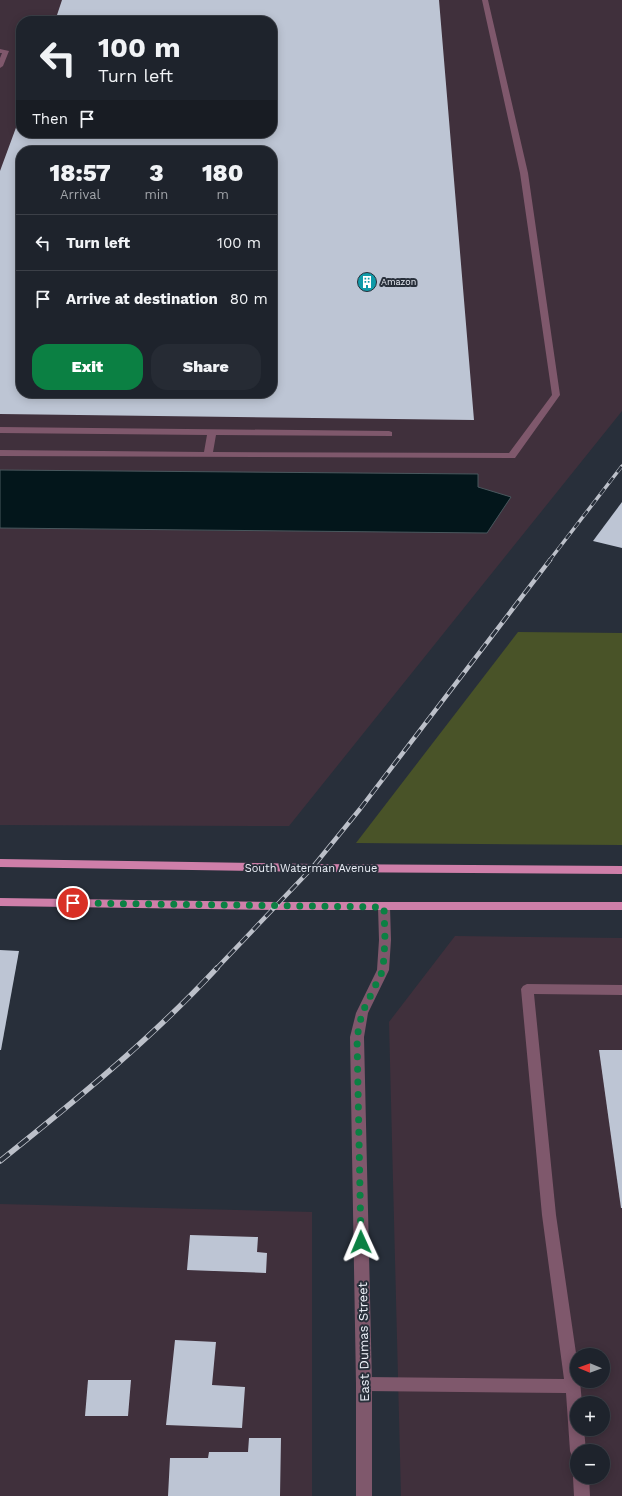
<!DOCTYPE html>
<meta charset="utf-8">
<style>
:root{--surface:#1e232c;--page:#262b34;--text:#f1f3f6;--muted:#a1a4a9;--line:#3c4048;--accent:#0b8043}
body{margin:0;font-family:"Work Sans",sans-serif;background:var(--page);color:var(--text);height:100vh;display:flex;flex-direction:column;font-size:15px;white-space:nowrap}
*{box-sizing:border-box;margin:0}
p{font-size:13px;color:var(--muted)}
.icon{flex:none;width:22px;height:22px;fill:none;stroke:currentColor;stroke-width:2;stroke-linecap:round;stroke-linejoin:round}
.map{position:relative;flex:1;overflow:hidden}
.side{position:absolute;left:16px;top:146px;width:261px;height:252px;display:flex;flex-direction:column;background:var(--surface);border-radius:16px;box-shadow:0 2px 10px #0003,0 0 0 1px var(--line)}
.side>*{flex:none}
.guide{position:absolute;left:16px;top:16px;width:261px;height:122px;border-radius:16px;box-shadow:0 2px 10px #0003,0 0 0 1px var(--line);background:#1e232c;color:var(--text);overflow:hidden}
.needle{width:26px;rotate:271deg}
.fabs{position:absolute;left:570px;top:1348px;display:grid;gap:8px}
.fabs a{display:grid;place-items:center;width:40px;height:40px;border-radius:50%;background:var(--surface);box-shadow:0 2px 10px #0003,0 0 0 1px var(--line);font-size:20px}
.pin{position:absolute;display:grid;place-items:center;width:34px;height:34px;color:#fff;margin:-17px;border:2px solid #fff;border-radius:50%;box-shadow:0 1px 4px #0007}
.me{position:absolute;width:44px;margin:-22px;rotate:359deg;stroke-linejoin:round;filter:drop-shadow(0 0 3px #0008)}
.turn{display:flex;align-items:center;gap:14px;height:84px;padding:0 16px;font-size:18px}
.turn .icon{width:52px;height:52px;stroke-width:2.5}
.turn b{display:block;font-size:28px;line-height:34px}
.then{display:flex;align-items:center;height:38px;padding:0 16px;background:#0003;gap:8px;font-size:15px}
.eta{display:flex;justify-content:space-evenly;align-items:center;height:68px;text-align:center}
.eta b{font-size:24px;font-weight:800;line-height:28px}
.primary-button{display:flex;gap:8px;margin-top:auto;padding:8px 16px}
.primary-button a{flex:1;height:46px;border-radius:16px;background:var(--accent);color:#fff;font-size:16px;font-weight:800;line-height:46px;text-align:center}
.primary-button a+a{background:var(--page);color:var(--text)}
ul{padding:0;list-style:none}
li{display:flex;align-items:center;gap:12px;height:56px;padding:0 16px;border-top:1px solid var(--line)}
li div{flex:1}
li b{display:block;font-size:15px}
li em{font-style:normal}
.map>svg:first-child{display:block}
</style>
<div class="map">
<svg width="622" height="1496" viewBox="0 0 622 1496">
<rect width="100%" height="100%" fill="#282f3a"/>
<g fill="#40303c" fill-rule="evenodd">
<path d="M 0,0 L 622,0 L 622,411 L 289,826 L 0,825 ZM 21,21 L 272,21 L 272,133 L 21,133 ZM 21,151 L 272,151 L 272,393 L 21,393 Z"/>
<path d="M 455,936 L 622,938 L 622,1496 L 401,1496 L 389,1022 ZM 577,1355 L 603,1355 L 603,1381 L 577,1381 ZM 577,1403 L 603,1403 L 603,1429 L 577,1429 ZM 577,1451 L 603,1451 L 603,1477 L 577,1477 Z"/>
<polygon points="0,1204 312,1212 312,1496 0,1496"/>
</g>
<polygon fill="#495328" points="518,632 622,633 622,845 356,843"/>
<polygon fill="#03161b" stroke="#49585e" points="0,470 478,474 478,487 511,497 487,533 0,528"/>
<g fill="#bdc5d4" fill-rule="evenodd">
<path d="M 62,0 L 439,0 L 474,420 L 0,414 L 0,171 L 21,114 L 21,133 L 272,133 L 272,21 L 55,21 ZM 21,151 L 272,151 L 272,393 L 21,393 Z"/>
<polygon points="622,502 622,548 593,541"/>
<polygon points="0,950 19,951 1,1050 0,1050"/>
<polygon points="599,1050 622,1050 622,1208 621,1208"/>
<polygon points="190,1235 258,1237 257,1252 267,1253 266,1273 187,1270"/>
<polygon points="175,1340 216,1342 212,1385 245,1387 242,1428 166,1425"/>
<polygon points="88,1380 131,1380 128,1416 85,1416"/>
<polygon points="249,1438 281,1438 280,1496 168,1496 170,1458 208,1458 209,1452 248,1452"/>
</g>
<g fill="none" stroke-linecap="round" stroke-linejoin="round">
<g fill="#7f586c" fill-rule="evenodd">
<polygon points="482,0 488,0 528,173 560,395 515,458 0,456 0,450 204,452 207,435 0,433 0,427 389,431 392,432 392,436 216,435 213,452 509,453 552,395 520,173"/>
<polygon points="0,49 9,51 3,66 0,68 0,58 2,53 0,53"/>
<polygon points="527,984 622,985 622,995 534,994 556,1215 577,1360 577,1381 580,1381 582,1403 577,1403 577,1429 584,1429 586,1451 577,1451 577,1458 572,1456 570,1451 566,1393 364,1391 359,1389 356,1384 359,1379 364,1377 564,1379 542,1215 521,989 523,986"/>
<polygon points="577,1471 577,1477 589,1477 590,1496 574,1496 573,1477"/>
</g>
<polygon fill="#7f586c" fill-rule="evenodd" points="384,903 388,904 390,907 391,940 389,970 368,1013 364,1037 372,1384 372,1496 356,1496 356,1384 350,1037 356,1013 377,970 379,940 378,907 380,904"/>
<g fill="#cf7fa9" fill-rule="evenodd">
<polygon points="0,859 312,864 622,866 622,874 312,872 0,867"/>
<polygon points="0,898 278,902 622,902 622,910 278,910 0,906"/>
</g>
<g stroke="#bcc0c9" stroke-width="3.5">
<polyline id="rail-far2" points="549,561 622,466"/>
</g>
<g stroke="#bcc0c9" stroke-width="4.5">
<polyline id="rail-far1" points="216,969 312,868 360,809 550,560"/>
</g>
<g stroke="#bcc0c9" stroke-width="5.5">
<path id="rail" d="M 0,1161 C 75,1101 151,1039 217,968"/>
</g>
<use href="#rail-far2" stroke="#282f3a" stroke-width="2.5" stroke-dasharray="7" stroke-linecap="butt"/>
<use href="#rail-far1" stroke="#282f3a" stroke-width="3" stroke-dasharray="9" stroke-linecap="butt"/>
<use href="#rail" stroke="#282f3a" stroke-width="4" stroke-dasharray="12" stroke-linecap="butt"/>
</g>
<g fill="none" stroke-linecap="round" stroke-linejoin="round">
<polyline stroke="#0b8043" stroke-width="7" stroke-dasharray="0 12.6" points="73,903 384,907 385,940 383,970 362,1013 357,1037 361,1242"/>
</g>
<defs>
<g id="building-disc" transform="scale(1)"><circle r="9.5" fill="#0f9aa8" stroke="#282f3a"/><path d="M-4-6H4V6H1V3H-1V6H-4ZM-2.5-4.3h1.7v1.8h-1.7ZM.8-4.3h1.7v1.8H.8ZM-2.5-1h1.7V.8h-1.7ZM.8-1h1.7V.8H.8Z" fill="#fff"/></g>
</defs>
<g fill-rule="evenodd">
<use href="#building-disc" x="367" y="282"/>
</g>
<g text-anchor="middle" stroke-width="4" stroke-linejoin="round" paint-order="stroke">
<g font-size="9" fill="#edf1f9" stroke="#282f3a" text-anchor="start">
<text x="381" y="285">Amazon</text>
</g>
<g font-size="11" fill="#edf1f9" stroke="#282f3a">
<text x="311" y="872">South Waterman Avenue</text>
</g>
<g font-size="13" fill="#edf1f9" stroke="#282f3a">
<text transform="translate(363 1342) rotate(-91)" y="5">East Dumas Street</text>
</g>
</g>
</svg>
<div class="fabs">
<a><svg class="needle" viewBox="-14 -14 28 28"><path d="M0-13l5 13h-10z" fill="#e53935"/><path d="M0 13l5-13h-10z" fill="#a1a4a9"/></svg></a>
<a>+</a>
<a>−</a>
</div>
<div class="pin" style="left:73px;top:903px;background:#d93025"><svg class="icon" aria-label="arrive" viewBox="0 0 24 24"><path d="M6 21V4h12l-3 4 3 4H6"/></svg></div>
<svg class="me" style="left:361px;top:1242px" viewBox="-20 -20 40 40"><path d="M0-17L14 15 0 8-14 15z" fill="#0b8043" stroke="#fff" stroke-width="4"/></svg>
<div class="guide">
<div class="turn"><svg class="icon" aria-label="left" viewBox="0 0 24 24"><path d="M17 20v-9H6M10 6l-5 5 5 5"/></svg><div><b>100 m</b>Turn left</div></div>
<div class="then">Then<svg class="icon" aria-label="arrive" viewBox="0 0 24 24"><path d="M6 21V4h12l-3 4 3 4H6"/></svg></div>
</div>
<section class="side">
<div class="eta">
<div><b>18:57</b><p>Arrival</p></div>
<div><b>3</b><p>min</p></div>
<div><b>180</b><p>m</p></div>
</div>
<ul>
<li><svg class="icon" aria-label="left" viewBox="0 0 24 24"><path d="M17 20v-9H6M10 6l-5 5 5 5"/></svg><div><b>Turn left</b></div><em>100 m</em></li>
<li><svg class="icon" aria-label="arrive" viewBox="0 0 24 24"><path d="M6 21V4h12l-3 4 3 4H6"/></svg><div><b>Arrive at destination</b></div><em>80 m</em></li>
</ul>
<div class="primary-button"><a>Exit</a><a>Share</a></div>
</section>
</div>
